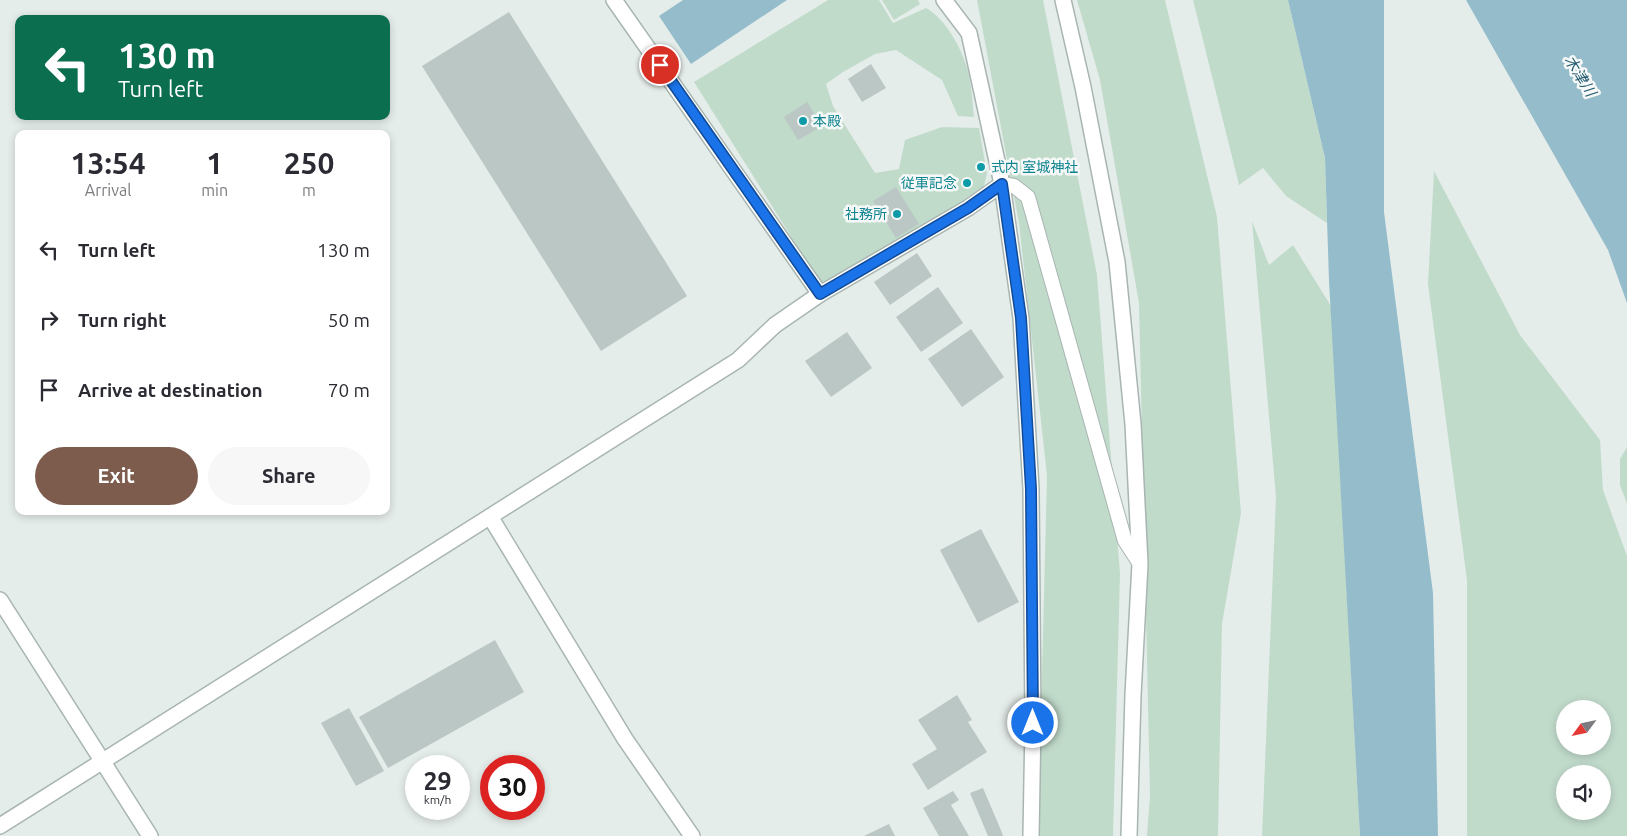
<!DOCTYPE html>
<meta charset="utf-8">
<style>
:root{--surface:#fff;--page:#f7f7f7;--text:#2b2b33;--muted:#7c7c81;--accent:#7d5c4e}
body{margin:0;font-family:Ubuntu,"Noto Sans JP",sans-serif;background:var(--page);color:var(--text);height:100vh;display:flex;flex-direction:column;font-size:19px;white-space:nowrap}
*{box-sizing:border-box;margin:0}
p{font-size:16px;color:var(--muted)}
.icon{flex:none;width:28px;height:28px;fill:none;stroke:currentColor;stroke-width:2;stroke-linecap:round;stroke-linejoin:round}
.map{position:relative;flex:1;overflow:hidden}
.details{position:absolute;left:15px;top:130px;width:375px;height:385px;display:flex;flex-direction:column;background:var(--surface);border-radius:10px;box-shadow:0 2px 8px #0003}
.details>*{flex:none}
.hud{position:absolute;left:15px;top:15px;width:375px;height:105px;border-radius:10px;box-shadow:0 2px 8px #0003;background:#0b6e4f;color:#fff;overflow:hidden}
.needle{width:32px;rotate:237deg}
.fabs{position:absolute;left:1556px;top:700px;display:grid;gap:10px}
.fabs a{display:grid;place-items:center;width:55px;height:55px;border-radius:50%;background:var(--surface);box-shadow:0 2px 8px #0003;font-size:25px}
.speed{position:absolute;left:405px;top:755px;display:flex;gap:10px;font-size:25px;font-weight:700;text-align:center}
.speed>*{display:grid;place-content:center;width:65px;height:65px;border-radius:50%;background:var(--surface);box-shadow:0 2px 8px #0003;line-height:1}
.speed small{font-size:12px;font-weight:400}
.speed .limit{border:8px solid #d22;background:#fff;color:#111}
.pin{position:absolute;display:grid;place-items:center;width:42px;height:42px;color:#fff;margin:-21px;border:2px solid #fff;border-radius:50%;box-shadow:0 1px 5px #0007}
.me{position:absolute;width:55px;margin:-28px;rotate:0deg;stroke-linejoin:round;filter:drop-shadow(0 0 4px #0008)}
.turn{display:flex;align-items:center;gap:18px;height:105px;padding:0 20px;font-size:22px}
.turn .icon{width:65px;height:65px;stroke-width:2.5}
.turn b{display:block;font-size:35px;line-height:42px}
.eta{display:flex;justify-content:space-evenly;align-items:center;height:85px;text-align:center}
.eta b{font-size:30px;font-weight:600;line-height:35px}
.cta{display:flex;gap:10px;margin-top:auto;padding:10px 20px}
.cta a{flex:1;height:58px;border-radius:30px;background:var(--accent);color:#fff;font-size:20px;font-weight:600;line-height:58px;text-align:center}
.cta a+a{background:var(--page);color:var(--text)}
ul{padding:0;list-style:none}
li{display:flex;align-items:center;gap:15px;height:70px;padding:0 20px}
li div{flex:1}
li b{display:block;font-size:19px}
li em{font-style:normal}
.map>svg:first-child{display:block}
</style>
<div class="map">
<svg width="1627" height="836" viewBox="0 0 1627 836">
<rect width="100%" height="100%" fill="#e5edea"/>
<g fill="#c1dbcb" fill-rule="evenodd">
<path d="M 828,0 L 879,0 L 893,23 L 926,8 C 946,19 962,49 968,71 C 972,86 972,102 974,117 L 958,116 L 942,80 L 896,50 L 875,54 L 843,72 L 826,84 L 833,106 L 875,173 L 899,169 L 905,140 L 942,127 L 979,128 L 987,174 L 982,193 L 962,207 L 821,284 L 694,82 Z"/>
<polygon points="882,0 918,0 920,4 894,20"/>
<polygon points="977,0 1043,0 1097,275 1120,574 1113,836 1038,836 1047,475 1019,223"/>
<polygon points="1077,0 1165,0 1217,217 1241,513 1222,624 1218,836 1147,836 1150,795 1139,303 1100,80"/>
<polygon points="1193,0 1288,0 1325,158 1327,223 1286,196 1263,168 1239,185"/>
<path d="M 1434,171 L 1520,335 L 1600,440 L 1603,490 L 1627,556 L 1627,836 L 1467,836 L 1467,580 L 1428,284 ZM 1565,709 L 1602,709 L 1602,746 L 1565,746 ZM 1565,774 L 1602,774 L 1602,811 L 1565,811 Z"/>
<polygon points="1252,221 1269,265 1293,245 1331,306 1360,836 1262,836 1276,497"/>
<polygon points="1627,447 1627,504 1620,485 1620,459"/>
</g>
<g fill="#94bccb">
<polygon points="683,0 787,0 691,64 659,16"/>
<polygon points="1288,0 1384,0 1384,212 1433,593 1438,836 1360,836 1329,281 1325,158"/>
<polygon points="1466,0 1627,0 1627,303 1608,250"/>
</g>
<g fill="#bbc7c4">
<polygon points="509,12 687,296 601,351 422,66"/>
<polygon points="871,64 886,88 862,102 848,79"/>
<polygon points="807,102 822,126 798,140 784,117"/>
<polygon points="896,187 919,224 896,238 873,201"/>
<polygon points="917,253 932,276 890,305 874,282"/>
<polygon points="938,287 963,323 921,352 896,317"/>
<polygon points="971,329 1004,377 962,407 928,359"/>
<polygon points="847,332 872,368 831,397 805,361"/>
<polygon points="981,529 1019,602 978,623 940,550"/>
<polygon points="495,640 524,692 388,768 359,717"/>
<polygon points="957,695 972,720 968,722 987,752 928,790 912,764 937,749 918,720"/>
<polygon points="349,708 384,771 356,786 321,723"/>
<polygon points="983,788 1003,835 1002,836 988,836 970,793"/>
<polygon points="953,791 959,800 951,805 969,836 939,836 923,808"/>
<polygon points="889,824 895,836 864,836"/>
</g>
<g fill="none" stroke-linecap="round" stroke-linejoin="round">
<g stroke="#a8b5b1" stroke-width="16">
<polyline id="service" points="1002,184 1014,186 1028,197 1125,541 1140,564"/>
</g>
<g stroke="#a8b5b1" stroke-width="18">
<g id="minor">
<polyline points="614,0 820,294"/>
<polyline points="944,0 969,33 1002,184 1021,318 1031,489 1033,723 1031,836"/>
<polyline points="1063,0 1083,87 1117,262 1133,424 1140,564 1133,695 1129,836"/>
<polyline points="491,518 625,739 692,836"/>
<polyline points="0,600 150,836"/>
<polyline points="0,826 738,360 775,325 820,294 968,208 1002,184"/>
</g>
</g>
<use href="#service" stroke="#fff" stroke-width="14"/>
<use href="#minor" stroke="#fff" stroke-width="15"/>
</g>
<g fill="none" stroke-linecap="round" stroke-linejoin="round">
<g stroke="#114b97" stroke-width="12">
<polyline id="route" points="660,65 820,294 968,208 1002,184 1021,318 1031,489 1033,723"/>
</g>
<use href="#route" stroke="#1a73e8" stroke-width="9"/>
</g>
<g fill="#0f9aa8" stroke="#f6f9f8" stroke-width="2">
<circle cx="803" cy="121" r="5"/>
<circle cx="981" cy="167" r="5"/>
<circle cx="967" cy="183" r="5"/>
<circle cx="897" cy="214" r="5"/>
</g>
<g text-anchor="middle" stroke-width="5" stroke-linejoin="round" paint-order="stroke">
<g font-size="14" fill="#0d838f" stroke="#f6f9f8" text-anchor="start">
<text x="813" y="126">本殿</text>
<text x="991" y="172">式内 室城神社</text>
<text x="957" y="188" text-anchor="end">従軍記念</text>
<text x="887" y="219" text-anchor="end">社務所</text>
</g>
<g font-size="15" font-style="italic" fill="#275d72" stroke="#f6f9f8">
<text transform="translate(1580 76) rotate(58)" y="5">木津川</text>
</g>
</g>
</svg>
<div class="fabs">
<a><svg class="needle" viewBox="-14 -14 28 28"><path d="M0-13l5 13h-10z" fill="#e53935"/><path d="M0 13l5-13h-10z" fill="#7c7c81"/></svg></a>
<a><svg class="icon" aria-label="sound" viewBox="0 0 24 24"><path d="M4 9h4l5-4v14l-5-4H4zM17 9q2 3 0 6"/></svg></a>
</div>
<div class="speed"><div>29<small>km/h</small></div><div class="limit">30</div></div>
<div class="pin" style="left:660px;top:65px;background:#d93025"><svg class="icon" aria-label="arrive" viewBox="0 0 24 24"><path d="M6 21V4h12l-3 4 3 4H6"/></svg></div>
<svg class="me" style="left:1033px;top:723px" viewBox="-20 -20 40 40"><circle r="17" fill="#1a73e8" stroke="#fff" stroke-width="3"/><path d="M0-11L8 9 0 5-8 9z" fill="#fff"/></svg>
<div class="hud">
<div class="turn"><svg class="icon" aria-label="left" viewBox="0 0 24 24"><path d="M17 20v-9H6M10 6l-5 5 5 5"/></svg><div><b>130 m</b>Turn left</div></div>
</div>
<section class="details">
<div class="eta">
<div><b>13:54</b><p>Arrival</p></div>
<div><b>1</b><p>min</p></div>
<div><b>250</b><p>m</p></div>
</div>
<ul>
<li><svg class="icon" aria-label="left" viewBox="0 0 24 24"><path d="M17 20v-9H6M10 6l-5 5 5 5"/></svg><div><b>Turn left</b></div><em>130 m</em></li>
<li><svg class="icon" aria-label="right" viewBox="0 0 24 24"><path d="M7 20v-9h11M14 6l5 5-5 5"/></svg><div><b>Turn right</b></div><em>50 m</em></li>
<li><svg class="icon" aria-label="arrive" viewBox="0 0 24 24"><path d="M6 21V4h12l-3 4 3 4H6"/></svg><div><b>Arrive at destination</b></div><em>70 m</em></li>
</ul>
<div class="cta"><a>Exit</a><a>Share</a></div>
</section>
</div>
